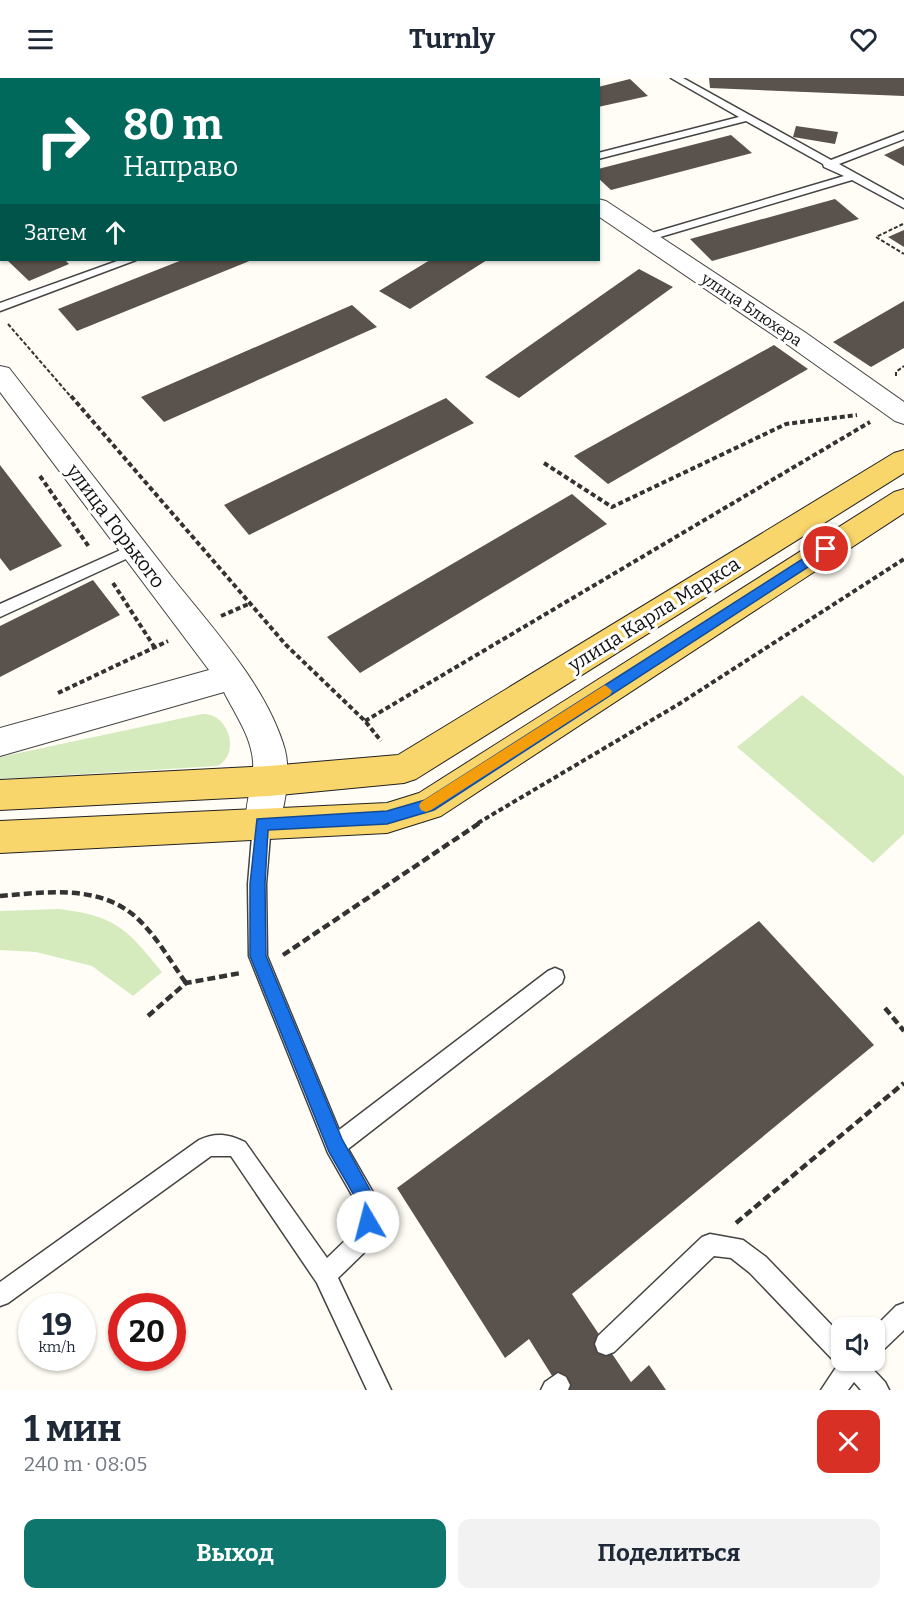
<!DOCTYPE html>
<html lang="ru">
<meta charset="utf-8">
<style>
:root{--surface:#fff;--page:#f2f2f3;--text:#1f2937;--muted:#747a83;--accent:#0f766e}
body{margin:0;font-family:Bitter,serif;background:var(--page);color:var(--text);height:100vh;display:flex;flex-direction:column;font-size:22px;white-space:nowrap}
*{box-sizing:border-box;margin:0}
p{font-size:20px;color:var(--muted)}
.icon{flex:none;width:33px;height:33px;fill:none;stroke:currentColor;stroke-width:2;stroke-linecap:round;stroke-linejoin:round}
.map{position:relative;height:1312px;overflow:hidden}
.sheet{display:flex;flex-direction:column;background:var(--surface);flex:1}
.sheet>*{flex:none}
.top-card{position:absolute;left:0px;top:0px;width:600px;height:183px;box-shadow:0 2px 4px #0004;background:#00695c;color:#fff;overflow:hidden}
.fabs{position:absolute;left:831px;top:1239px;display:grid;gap:12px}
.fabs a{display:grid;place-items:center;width:54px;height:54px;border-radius:12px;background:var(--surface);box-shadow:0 2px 4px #0004;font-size:30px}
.speed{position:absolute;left:18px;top:1215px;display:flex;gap:12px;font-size:30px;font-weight:700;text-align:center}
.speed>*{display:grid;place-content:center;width:78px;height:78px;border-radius:50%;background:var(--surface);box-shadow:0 2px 4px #0004;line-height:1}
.speed small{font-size:15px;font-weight:400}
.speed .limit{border:9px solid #d22;background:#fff;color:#111}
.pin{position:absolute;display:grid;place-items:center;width:51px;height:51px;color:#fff;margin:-26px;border:3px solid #fff;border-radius:50%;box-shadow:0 2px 6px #0007}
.me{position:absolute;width:66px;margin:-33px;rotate:352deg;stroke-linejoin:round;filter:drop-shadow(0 0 4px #0008)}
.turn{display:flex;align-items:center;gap:21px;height:126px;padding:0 24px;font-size:27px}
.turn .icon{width:78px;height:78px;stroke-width:2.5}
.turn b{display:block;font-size:42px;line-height:51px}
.then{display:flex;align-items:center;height:57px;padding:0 24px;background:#0003;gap:12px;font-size:22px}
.round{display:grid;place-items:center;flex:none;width:63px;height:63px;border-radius:12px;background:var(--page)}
.summary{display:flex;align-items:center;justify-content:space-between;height:102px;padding:0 24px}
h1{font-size:36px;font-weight:700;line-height:45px}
.action{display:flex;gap:12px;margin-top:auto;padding:12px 24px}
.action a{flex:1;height:69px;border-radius:12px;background:var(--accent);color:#fff;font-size:24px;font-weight:700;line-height:69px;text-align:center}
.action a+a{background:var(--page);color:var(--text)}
header{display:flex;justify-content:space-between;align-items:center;height:78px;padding:0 24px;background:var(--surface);font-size:27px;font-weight:700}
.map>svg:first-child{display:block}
</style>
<header><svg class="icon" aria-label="menu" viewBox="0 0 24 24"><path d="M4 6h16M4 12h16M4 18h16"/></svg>Turnly<svg class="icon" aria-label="heart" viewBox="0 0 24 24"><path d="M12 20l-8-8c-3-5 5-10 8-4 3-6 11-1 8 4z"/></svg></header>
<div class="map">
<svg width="904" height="1312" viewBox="0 0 904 1312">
<rect width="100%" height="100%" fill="#fffdf5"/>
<g fill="#d5ebbd">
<polygon points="802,617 904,698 904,756 873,785 737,669"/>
<path d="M 202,636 C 228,634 242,676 217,688 L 0,701 L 0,679 Z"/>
<path d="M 59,831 C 116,838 127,851 162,894 L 133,918 L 92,888 L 36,874 L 0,872 L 0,833 Z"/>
</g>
<g fill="#5a524d">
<polygon points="709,0 904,0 904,18 710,10"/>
<polygon points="630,1 648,18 598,29 598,9"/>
<polygon points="796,48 838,54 835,66 793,59"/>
<polygon points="731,57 752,75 611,112 598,100 598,91"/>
<polygon points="904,68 904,88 884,77"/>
<polygon points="835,121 859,141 712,183 690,161"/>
<polygon points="904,152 904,169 888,159"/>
<polygon points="7,182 65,182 69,186 29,203"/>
<polygon points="182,182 252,182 77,253 58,231"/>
<polygon points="430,182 487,182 410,231 379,213"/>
<polygon points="639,191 673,209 519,320 485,299"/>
<polygon points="904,223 904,270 871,289 833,264"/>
<polygon points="352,227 377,249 164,344 141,319"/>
<polygon points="774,267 808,291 608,406 574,378"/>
<polygon points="446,320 474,345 249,457 224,427"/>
<polygon points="0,387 62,468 10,493 0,480"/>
<polygon points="572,416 607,446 360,595 327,559"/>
<polygon points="93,502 120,537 0,599 0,548"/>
<polygon points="759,843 874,967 572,1216 631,1304 649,1287 666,1312 561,1312 529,1261 505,1280 397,1110"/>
</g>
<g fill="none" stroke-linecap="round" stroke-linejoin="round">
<g stroke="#444" stroke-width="3">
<g id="lane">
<rect x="85" y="0" width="10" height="2"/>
<polygon points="568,0 582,0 567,2"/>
<polygon points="671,0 683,0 831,82 904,54 904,61 839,86 904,122 904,130 852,102 650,162 642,162 642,158 844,98 824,89 823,86 746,43 598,81 598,75 739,39"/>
<polygon points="0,73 2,73 0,81"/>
<polygon points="120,182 136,182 0,233 0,225"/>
<polygon points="134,466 139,467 141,471 139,475 0,539 0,526"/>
<path d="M 262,738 L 268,741 L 271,746 L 266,806 L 267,878 L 339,1052 L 548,893 L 555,890 L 562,893 L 564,899 L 562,905 L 348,1071 L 382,1130 L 372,1167 L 338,1200 L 391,1312 L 367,1312 L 317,1205 L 231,1078 L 211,1078 L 8,1225 L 0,1228 L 0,1204 L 199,1062 C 216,1054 228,1056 245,1064 L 327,1180 L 355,1153 L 360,1131 L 328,1075 L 249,878 L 248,806 L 253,746 L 256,741 Z"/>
<polygon points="710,1156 743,1162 766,1179 842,1258 842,1282 868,1282 867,1285 885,1304 889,1312 861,1312 854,1304 848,1312 821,1312 839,1285 834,1283 750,1195 731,1180 714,1178 614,1274 606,1277 598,1274 595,1266 598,1258 702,1159"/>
<polygon points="904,1225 904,1252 882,1273 874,1276 874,1250 896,1228"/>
<polygon points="558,1295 566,1299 570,1307 568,1312 541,1312 545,1304"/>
</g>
</g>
<g stroke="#444" stroke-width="2">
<g id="street">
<polygon points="598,121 606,123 806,255 904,324 904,346 895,343 788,267 598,138"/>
<path d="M 0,288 L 9,290 C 63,359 117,429 171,498 C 212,550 267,608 285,672 C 291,697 285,734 274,757 L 262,761 L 250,757 C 239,735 255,708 253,683 C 251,658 235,636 224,614 L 0,678 L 0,650 L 209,592 L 0,314 Z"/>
</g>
</g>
<g stroke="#222" stroke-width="2">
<g id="primary">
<polygon points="904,372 904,395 416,701 404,705 269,718 0,732 0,702 269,688 398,677 894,375"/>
<polygon points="904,411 904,435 441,738 387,755 0,775 0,743 387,725 419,715 894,414"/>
</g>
</g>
<g stroke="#333" stroke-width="2" stroke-dasharray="4 2" stroke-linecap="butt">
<polyline points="259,0 263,2"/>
<polyline points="513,2 519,0"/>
<polyline points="903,146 876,159 904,176"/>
<polyline points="8,246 72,320"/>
<polyline points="896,298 896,294 904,288"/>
</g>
<g stroke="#333" stroke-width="4" stroke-dasharray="5 3" stroke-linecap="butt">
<polyline points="71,318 286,567 365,643 381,663"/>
<polyline points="544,385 612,429 786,346 857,337"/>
<polyline points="40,398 89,469"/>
<polyline points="113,505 155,570"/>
<polyline points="221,538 251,525"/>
<polyline points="58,615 168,563"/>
<polyline points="365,643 870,344"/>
<polyline points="478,745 679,626 904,481"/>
</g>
<g stroke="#333" stroke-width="4.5" stroke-dasharray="8 4" stroke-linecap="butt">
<path d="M 0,818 C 47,814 101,806 138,841 C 157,859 171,884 186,905"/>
<polyline points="283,877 481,744"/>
<polyline points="885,930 904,953"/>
<polyline points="148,938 186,905 241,895"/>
<polyline points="736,1145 904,1005"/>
</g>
<use href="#lane" fill="#fff" fill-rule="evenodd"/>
<use href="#street" fill="#fff" fill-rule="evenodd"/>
<use href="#primary" fill="#f9d66b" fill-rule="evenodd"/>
</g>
<polygon fill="#1a73e8" stroke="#114b97" stroke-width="1.5" points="826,466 831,467 831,474 434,732 387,746 268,752 265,806 266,878 342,1061 380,1130 374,1151 368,1153 361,1151 359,1144 362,1131 329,1074 250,878 250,806 257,741 387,733 425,722"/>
<polygon fill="#f59e0b" points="605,607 612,613 610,617 431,732 426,734 421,732 419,728 421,724"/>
<g text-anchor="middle" stroke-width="6" stroke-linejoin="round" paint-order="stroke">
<g font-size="16" fill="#111" stroke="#fff">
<text transform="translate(752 231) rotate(34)" y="6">улица Блюхера</text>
</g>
<g font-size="20" fill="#111" stroke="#fff">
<text transform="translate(116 448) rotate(53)" y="7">улица Горького</text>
<text transform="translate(654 536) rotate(-32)" y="7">улица Карла Маркса</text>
</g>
</g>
</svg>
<div class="fabs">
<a><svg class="icon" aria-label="sound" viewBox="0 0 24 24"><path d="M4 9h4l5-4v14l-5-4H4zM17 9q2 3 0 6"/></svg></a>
</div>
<div class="speed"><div>19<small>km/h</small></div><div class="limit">20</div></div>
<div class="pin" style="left:826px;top:471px;background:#d93025"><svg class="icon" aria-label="arrive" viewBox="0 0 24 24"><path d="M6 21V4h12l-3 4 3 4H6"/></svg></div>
<svg class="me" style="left:368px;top:1144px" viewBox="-20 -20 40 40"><circle r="19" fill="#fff"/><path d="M0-13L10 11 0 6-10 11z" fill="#1a73e8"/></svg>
<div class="top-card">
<div class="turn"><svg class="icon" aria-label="right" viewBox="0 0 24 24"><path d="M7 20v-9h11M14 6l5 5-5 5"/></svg><div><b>80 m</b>Направо</div></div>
<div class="then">Затем<svg class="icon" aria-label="ahead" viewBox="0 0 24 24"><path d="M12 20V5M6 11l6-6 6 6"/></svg></div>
</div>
</div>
<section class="sheet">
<div class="summary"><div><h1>1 мин</h1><p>240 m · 08:05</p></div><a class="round" style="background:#d93025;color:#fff"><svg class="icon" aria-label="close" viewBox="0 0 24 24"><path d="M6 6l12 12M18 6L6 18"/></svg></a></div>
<div class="action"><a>Выход</a><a>Поделиться</a></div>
</section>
